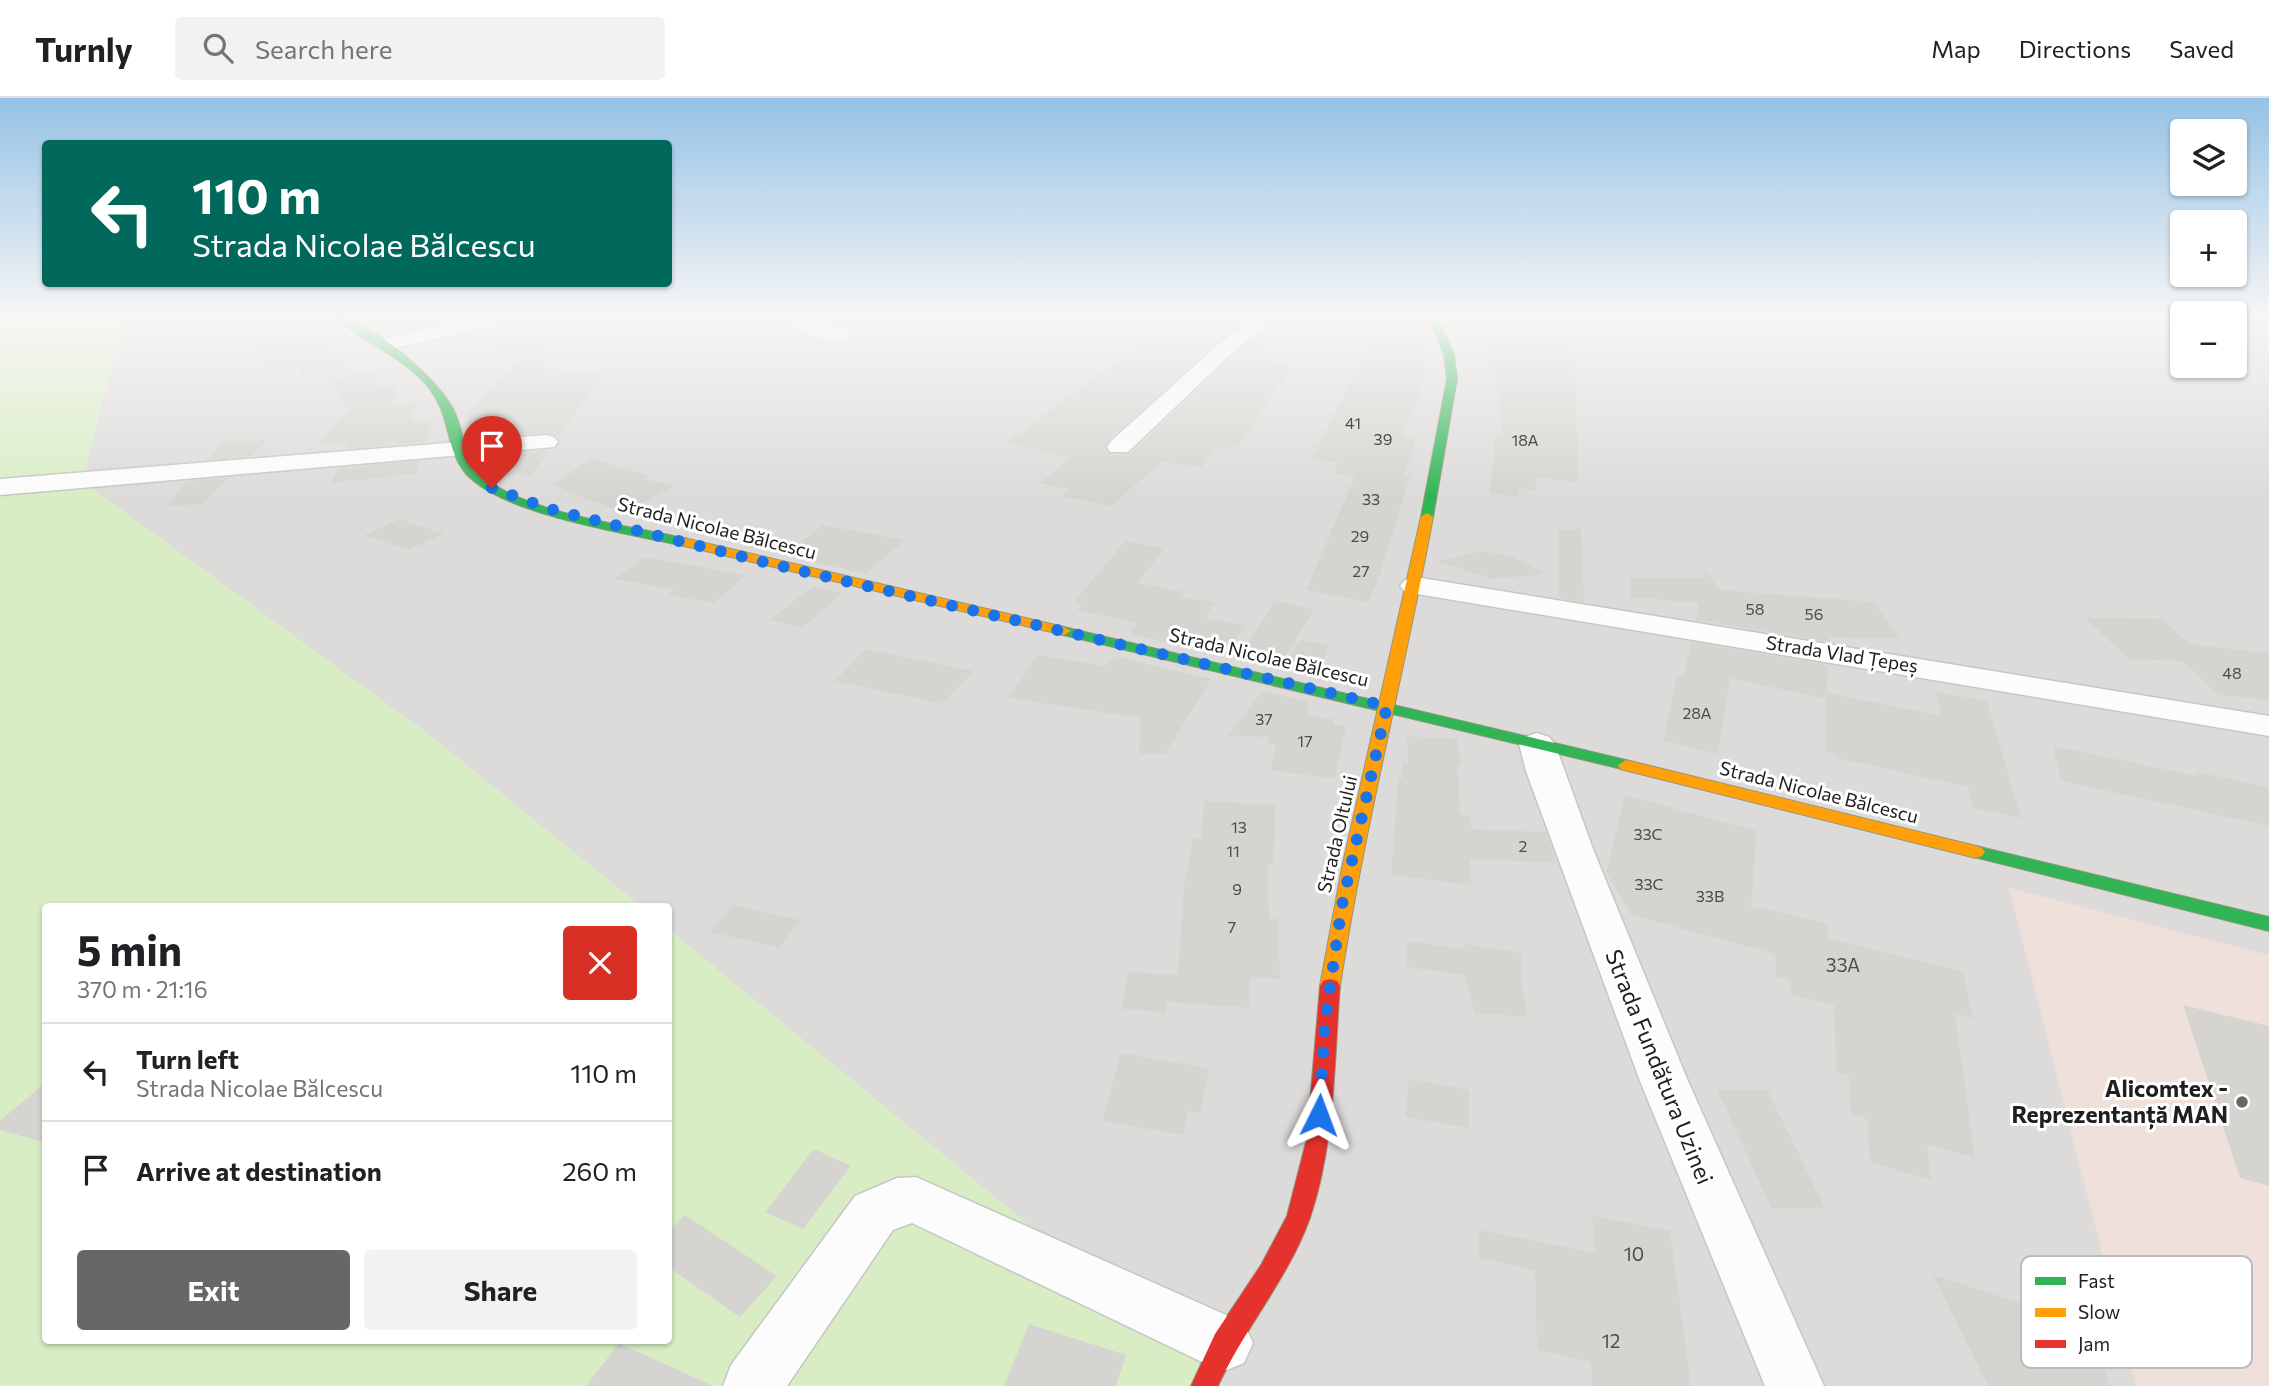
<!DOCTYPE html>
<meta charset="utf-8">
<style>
:root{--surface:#fff;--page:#f2f2f2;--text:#202124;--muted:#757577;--line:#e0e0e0;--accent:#676765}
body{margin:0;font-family:Commissioner,sans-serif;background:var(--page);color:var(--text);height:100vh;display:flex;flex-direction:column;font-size:26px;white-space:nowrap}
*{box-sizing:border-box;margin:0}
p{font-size:23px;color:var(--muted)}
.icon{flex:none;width:38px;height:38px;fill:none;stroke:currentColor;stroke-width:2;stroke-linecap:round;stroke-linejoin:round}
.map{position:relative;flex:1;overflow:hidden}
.details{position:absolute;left:42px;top:805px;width:630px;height:441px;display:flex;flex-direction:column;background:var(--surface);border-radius:7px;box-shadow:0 2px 5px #0004}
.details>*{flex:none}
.top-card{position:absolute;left:42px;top:42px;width:630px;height:147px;border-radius:7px;box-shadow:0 2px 5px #0004;background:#00695c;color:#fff;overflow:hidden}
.controls{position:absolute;left:2170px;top:21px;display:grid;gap:14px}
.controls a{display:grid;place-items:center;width:77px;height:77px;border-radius:7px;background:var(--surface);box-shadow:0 2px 5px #0004;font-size:35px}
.pin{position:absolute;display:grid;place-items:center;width:60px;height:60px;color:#fff;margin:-72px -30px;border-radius:50% 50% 50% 0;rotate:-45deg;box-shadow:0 0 7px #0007}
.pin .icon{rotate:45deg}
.me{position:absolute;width:77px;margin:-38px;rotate:3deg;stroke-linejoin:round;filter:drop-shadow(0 0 5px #0008)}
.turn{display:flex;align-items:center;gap:24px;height:147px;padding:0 35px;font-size:32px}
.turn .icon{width:91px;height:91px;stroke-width:2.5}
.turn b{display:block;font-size:49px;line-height:60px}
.round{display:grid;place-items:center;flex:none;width:74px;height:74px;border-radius:7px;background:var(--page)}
.overview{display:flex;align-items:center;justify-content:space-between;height:119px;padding:0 35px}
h1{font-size:42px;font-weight:700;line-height:52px}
.cta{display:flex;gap:14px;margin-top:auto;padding:14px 35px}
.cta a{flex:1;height:80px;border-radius:7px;background:var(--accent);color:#fff;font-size:28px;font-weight:700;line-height:80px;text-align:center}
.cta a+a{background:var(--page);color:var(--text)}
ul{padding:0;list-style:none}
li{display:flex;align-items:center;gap:21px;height:98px;padding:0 35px;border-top:2px solid var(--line)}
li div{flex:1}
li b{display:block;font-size:26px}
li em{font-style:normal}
header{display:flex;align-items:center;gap:42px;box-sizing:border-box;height:98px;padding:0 35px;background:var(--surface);border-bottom:2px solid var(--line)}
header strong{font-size:33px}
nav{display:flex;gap:38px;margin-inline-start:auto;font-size:24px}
.search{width:490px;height:63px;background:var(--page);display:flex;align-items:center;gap:18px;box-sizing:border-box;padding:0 24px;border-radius:7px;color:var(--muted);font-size:26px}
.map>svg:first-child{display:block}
</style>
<header>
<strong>Turnly</strong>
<div class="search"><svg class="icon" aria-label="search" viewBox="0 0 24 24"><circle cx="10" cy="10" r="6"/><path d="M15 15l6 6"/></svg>Search here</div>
<nav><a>Map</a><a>Directions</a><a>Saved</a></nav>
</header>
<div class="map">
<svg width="2269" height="1288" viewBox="0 0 2269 1288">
<rect width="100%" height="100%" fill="#eeece8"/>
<polygon fill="#dddbd9" points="123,219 2182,219 2182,268 2235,268 2235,219 2269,219 2269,1288 1225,1288 669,832 668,808 640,808 428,636 83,384"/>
<polygon fill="#f0e0dc" points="2009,790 2269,857 2269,1288 2136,1288"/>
<polygon fill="#d8edc4" points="0,219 123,219 83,384 428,636 640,808 46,808 46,1242 668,1242 669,832 1225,1288 0,1288"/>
<g fill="#d6d4d0">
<polygon points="237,219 313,219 343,270 302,278 296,266 270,270"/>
<polygon points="1179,219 1247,221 1108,342 1105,350 1110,357 1130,356 1235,256 1271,226 1286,229 1257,261 1293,267 1237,349 1231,348 1228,352 1213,350 1202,369 1161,364 1111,408 1062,398 1070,391 1040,385 1070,360 1007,344"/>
<polygon points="1389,219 1420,219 1430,244 1420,295 1401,339 1416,340 1404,377 1410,377 1379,480 1368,504 1306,492 1355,378 1334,375 1338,364 1312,361 1359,264"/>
<polygon points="1484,219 1523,219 1525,233 1568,236 1577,294 1577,384 1536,379 1535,392 1519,390 1518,399 1490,395 1496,336 1502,336 1495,267 1490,266 1492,255 1485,254"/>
<polygon points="540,225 547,277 602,276 559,339 546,334 481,340 477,327 470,327 466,316 528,253 496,257 494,230"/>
<polygon points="373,273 381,289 395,287 393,307 417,305 409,324 433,323 426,344 346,350 349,345 319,347 348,312 331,281"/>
<polygon points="268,342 251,358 208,362 222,345"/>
<polygon points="550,352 531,379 517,374 508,378 492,374 485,358"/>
<polygon points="591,360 650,378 644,381 674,388 624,415 553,387"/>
<polygon points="420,363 417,375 331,385 338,370"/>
<polygon points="229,380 202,406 166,408 188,383"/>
<polygon points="400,421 444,436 408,452 364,437"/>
<polygon points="823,427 904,442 904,443 865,476 785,457"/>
<polygon points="1559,431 1581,431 1584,504 1559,500"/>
<polygon points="1125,443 1164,450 1138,485 1184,494 1181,499 1214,504 1205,520 1245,527 1226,558 1129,536 1137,525 1077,512 1082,506 1074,504"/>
<polygon points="1480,453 1508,457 1547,476 1492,481 1438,463"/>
<polygon points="644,459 746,477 714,505 668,497 674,492 615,481"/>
<polygon points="1706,473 1719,492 1874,504 1901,541 1830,539 1830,544 1696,522 1699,505 1630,499 1631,479 1704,480"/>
<polygon points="814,488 843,495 802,530 770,522"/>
<polygon points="1275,503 1314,511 1286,558 1245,550"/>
<polygon points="2085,520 2162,521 2189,546 2269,555 2269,602 2219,597 2182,563 2129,561"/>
<polygon points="1301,542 1328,547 1318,579 1279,570"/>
<polygon points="1691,544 1828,567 1827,595 1942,618 1936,594 1987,603 2021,720 1973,710 1968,689 1838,660 1839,657 1826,654 1825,601 1730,580 1718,656 1663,643 1677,577 1684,578"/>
<polygon points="866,551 973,573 943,606 835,583"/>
<polygon points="1038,557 1105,568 1113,558 1211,581 1165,656 1139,656 1140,620 1009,600"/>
<polygon points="1262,593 1310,604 1306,617 1334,621 1333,626 1346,628 1335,681 1270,672 1276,646 1267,645 1268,639 1228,638"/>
<polygon points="1407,638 1457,641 1461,667 1458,667 1460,716 1471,718 1471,731 1546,734 1557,765 1470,761 1471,787 1391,777 1398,680 1402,681 1402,666 1408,666"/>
<polygon points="2053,648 2198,678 2197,674 2269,689 2269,728 2061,683"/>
<polygon points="1625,697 1757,733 1751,808 1827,825 1829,841 1963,873 1973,920 1955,916 1975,1060 1927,1046 1931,1082 1870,1064 1867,1021 1851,1016 1849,978 1836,974 1834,907 1792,897 1790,882 1776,879 1775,856 1631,817 1606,774"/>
<polygon points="1204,703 1275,707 1274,766 1268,766 1269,821 1278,821 1280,881 1250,879 1249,910 1167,904 1166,914 1122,911 1127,874 1178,877 1185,775 1188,775 1192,741 1201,741"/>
<polygon points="732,807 800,822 780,850 710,834"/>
<polygon points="1407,843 1464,851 1465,846 1522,855 1522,889 1528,919 1474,915 1465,877 1407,869"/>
<polygon points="2183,907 2269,928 2269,1088 2240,1080"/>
<polygon points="1121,955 1209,970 1200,1015 1188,1013 1183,1037 1102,1023"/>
<polygon points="1409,981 1469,992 1469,1030 1405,1019"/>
<polygon points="46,984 46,1045 0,1032 0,1023"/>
<polygon points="1717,991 1767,991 1825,1110 1771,1110"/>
<polygon points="814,1051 851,1068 803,1131 765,1114"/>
<polygon points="685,1117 777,1178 740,1219 668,1169 668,1134"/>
<polygon points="1592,1118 1670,1133 1691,1288 1592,1288 1591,1264 1537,1252 1535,1172 1479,1160 1479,1132 1595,1155"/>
<polygon points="1933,1177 2020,1205 2022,1210 2087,1224 2110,1288 1988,1288"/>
<polygon points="1029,1226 1126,1257 1116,1288 1004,1288"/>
<polygon points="619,1245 713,1288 586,1288"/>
</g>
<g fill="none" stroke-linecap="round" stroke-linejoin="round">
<g stroke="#c6c6c4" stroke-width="3">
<g id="street">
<polygon points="481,219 517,219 514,223 383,253 373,247 376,243"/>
<path d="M 779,219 C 804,219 825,226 848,232 L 851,236 C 837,254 798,230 782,223 Z"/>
<polygon points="1254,219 1276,219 1233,254 1128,354 1110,354 1107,349 1110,344 1219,246"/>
<polygon points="546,337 554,339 558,344 554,349 0,397 0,381"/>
<polygon points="1415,479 2269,618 2269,638 1405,494 1400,488 1405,482"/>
<polygon points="1537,635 1549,639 1555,646 1593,751 1688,983 1824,1288 1765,1288 1640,983 1526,673 1519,646 1525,639"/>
<polygon points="916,1079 1244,1225 1253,1245 1244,1265 1224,1273 1204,1265 912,1125 893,1132 787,1288 723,1288 731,1267 855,1098 897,1080"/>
</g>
</g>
<g stroke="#95987e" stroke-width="2">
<g id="fast">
<path d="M 335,219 C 367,219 438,281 453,311 C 468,340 459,363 490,384 C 537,417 632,428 688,441 L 690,444 L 684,448 C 631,436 495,416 463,372 C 444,345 452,316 425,285 C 399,257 362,244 335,219 Z"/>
<polygon points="1429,219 1437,219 1454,257 1457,281 1433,419 1427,423 1421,419 1447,281 1444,257"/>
<polygon points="1064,529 1626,662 1634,667 1626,672 1059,536 1057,533 1059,530"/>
<polygon points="1976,748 2269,819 2269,833 1970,758 1967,754 1970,750"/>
</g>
</g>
<g stroke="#95987e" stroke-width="2">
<g id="slow">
<path d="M 1427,415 L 1433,419 C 1404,576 1364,730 1340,888 L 1337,893 L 1330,895 L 1323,893 L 1320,888 L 1342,770 L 1421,419 Z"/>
<polygon points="684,440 1064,529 1071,533 1064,537 680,447 678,444"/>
<polygon points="1626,662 1976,748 1982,750 1985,754 1982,758 1976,760 1620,671 1618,667"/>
</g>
</g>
<g stroke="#95987e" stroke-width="2">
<path id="jam" d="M 1330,881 L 1337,883 L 1340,888 C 1334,965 1335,1046 1310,1120 C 1289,1179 1244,1231 1218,1288 L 1191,1288 L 1215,1236 L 1261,1167 L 1287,1118 L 1307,1040 L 1320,888 L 1323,883 Z"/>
</g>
<use href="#street" fill="#fcfcfc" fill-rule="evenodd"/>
<use href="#fast" fill="#30b455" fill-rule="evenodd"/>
<use href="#slow" fill="#ff9f0a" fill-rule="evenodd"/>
<use href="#jam" fill="#e5322d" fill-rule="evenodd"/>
</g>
<linearGradient id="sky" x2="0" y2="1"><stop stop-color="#95c2e6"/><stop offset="0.55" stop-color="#f7f6f5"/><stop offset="1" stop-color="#f7f6f5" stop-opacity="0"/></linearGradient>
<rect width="2269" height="399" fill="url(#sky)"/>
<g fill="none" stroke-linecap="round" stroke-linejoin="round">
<polyline stroke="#1a73e8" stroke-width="12" stroke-dasharray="0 21.6" points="492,390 550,411 780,468 1387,608 1342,807 1325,924 1319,1017"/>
</g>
<circle fill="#676765" stroke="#fff" stroke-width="2.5" cx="2242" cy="1004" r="7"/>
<g text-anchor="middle" stroke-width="6" stroke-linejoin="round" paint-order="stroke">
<g font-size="16" fill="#4d4c4b">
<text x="1353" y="331">41</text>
<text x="1383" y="347">39</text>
<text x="1525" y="348">18A</text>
<text x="1371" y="407">33</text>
<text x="1360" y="444">29</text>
<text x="1361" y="479">27</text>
<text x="1755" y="517">58</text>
<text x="1814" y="522">56</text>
<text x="2232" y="581">48</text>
<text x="1697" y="621">28A</text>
<text x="1264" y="627">37</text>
<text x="1305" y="649">17</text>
<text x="1239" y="735">13</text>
<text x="1648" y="742">33C</text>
<text x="1523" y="754">2</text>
<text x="1233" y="759">11</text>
<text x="1649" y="792">33C</text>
<text x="1237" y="797">9</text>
<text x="1710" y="804">33B</text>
<text x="1232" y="835">7</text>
</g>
<g font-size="19" fill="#1f1f1f" stroke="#fff">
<text transform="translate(717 430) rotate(14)" y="7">Strada Nicolae Bălcescu</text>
<text transform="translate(1842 556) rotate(9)" y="7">Strada Vlad Țepeș</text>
<text transform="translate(1269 559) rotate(13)" y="7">Strada Nicolae Bălcescu</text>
<text transform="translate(1819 694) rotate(14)" y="7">Strada Nicolae Bălcescu</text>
<text transform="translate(1337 736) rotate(-77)" y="7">Strada Oltului</text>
</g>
<g font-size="19" fill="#4d4c4b">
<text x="1843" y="874">33A</text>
<text x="1634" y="1163">10</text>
<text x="1611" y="1250">12</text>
</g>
<g font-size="23" fill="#1f1f1f" stroke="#fff">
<text transform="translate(1659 969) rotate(68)" y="8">Strada Fundătura Uzinei</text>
</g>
<g font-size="23" font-weight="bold" fill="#1f1f1f" stroke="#fff" text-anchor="end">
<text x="2228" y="999">Alicomtex -<tspan x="2228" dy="26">Reprezentanță MAN</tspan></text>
</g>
</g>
<rect x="2021" y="1158" width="231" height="112" rx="10" fill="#fff" stroke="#bcbcbc" stroke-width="2"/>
<rect x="2035" y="1179" width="31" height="8" fill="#30b455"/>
<rect x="2035" y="1210" width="31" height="9" fill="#ff9f0a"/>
<rect x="2035" y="1242" width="31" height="8" fill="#e5322d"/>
<g font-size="19" fill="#1f1f1f">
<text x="2078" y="1190">Fast</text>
<text x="2078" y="1221">Slow</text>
<text x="2078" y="1253">Jam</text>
</g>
</svg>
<div class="controls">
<a><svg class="icon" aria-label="layers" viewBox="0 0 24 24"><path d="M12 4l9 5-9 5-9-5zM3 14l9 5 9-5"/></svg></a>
<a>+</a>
<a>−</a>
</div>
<div class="pin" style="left:492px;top:390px;background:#d93025"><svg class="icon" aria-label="arrive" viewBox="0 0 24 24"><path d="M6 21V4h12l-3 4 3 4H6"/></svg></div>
<svg class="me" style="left:1319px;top:1017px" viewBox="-20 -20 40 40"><path d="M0-17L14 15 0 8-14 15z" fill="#1a73e8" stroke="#fff" stroke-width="4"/></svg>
<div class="top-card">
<div class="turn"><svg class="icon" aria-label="left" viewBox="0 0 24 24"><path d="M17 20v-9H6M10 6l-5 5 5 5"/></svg><div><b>110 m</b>Strada Nicolae Bălcescu</div></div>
</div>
<section class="details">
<div class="overview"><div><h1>5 min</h1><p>370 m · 21:16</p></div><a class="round" style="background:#d93025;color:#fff"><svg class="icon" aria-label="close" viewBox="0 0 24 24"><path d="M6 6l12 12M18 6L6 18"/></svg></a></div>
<ul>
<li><svg class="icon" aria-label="left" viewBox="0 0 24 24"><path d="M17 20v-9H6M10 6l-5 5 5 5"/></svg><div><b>Turn left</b><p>Strada Nicolae Bălcescu</p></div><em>110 m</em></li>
<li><svg class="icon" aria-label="arrive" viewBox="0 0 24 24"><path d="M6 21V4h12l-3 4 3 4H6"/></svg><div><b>Arrive at destination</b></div><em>260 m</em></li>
</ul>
<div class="cta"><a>Exit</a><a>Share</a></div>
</section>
</div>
